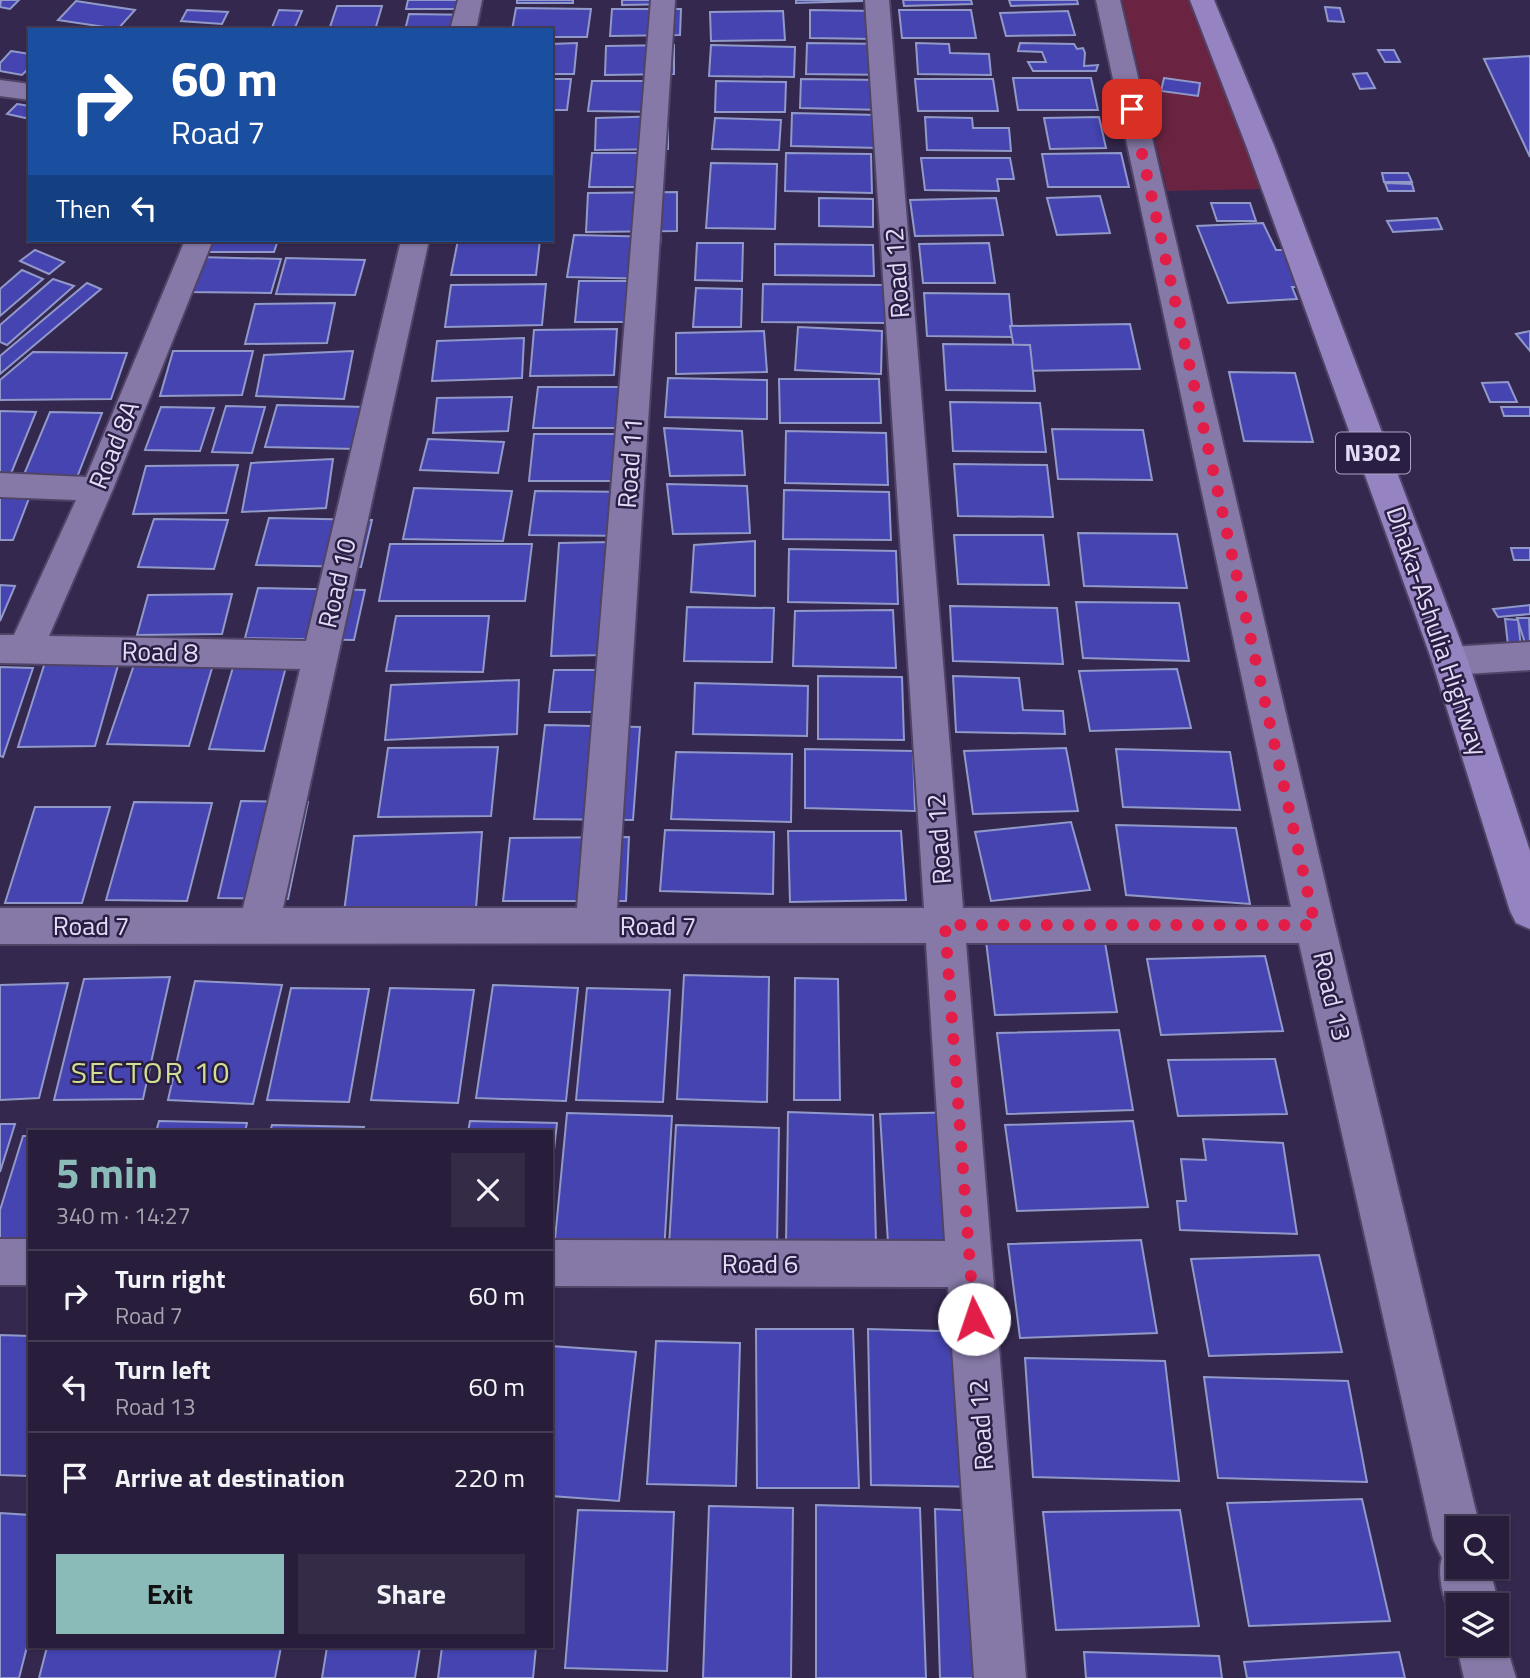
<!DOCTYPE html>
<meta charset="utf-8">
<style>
:root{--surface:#281e3b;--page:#342b46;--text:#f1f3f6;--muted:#a5a2af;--line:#443c55;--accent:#8bbbb9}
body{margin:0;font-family:"Titillium Web",sans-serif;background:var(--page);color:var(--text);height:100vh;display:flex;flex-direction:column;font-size:26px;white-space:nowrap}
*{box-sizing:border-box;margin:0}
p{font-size:23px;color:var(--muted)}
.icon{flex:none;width:38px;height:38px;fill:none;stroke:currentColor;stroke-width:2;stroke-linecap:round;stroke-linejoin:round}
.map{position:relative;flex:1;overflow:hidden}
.sheet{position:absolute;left:28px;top:1130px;width:525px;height:518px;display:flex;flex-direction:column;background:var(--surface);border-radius:0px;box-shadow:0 2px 5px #0004,0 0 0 2px var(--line)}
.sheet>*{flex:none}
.banner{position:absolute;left:28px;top:28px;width:525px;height:214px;border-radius:0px;box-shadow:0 2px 5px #0004,0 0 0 2px var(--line);background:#1a4fa0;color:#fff;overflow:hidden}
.tools{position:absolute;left:1446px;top:1516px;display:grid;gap:14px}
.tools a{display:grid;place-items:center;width:63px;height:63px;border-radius:0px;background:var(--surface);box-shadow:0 2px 5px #0004,0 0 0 2px var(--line);font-size:35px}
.pin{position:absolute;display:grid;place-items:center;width:60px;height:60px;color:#fff;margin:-30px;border-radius:14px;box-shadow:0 4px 10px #0006}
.me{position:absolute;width:77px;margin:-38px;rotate:356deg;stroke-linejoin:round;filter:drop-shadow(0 0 5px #0008)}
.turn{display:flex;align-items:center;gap:24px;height:147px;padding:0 28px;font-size:32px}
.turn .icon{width:91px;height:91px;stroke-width:2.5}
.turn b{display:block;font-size:49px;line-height:60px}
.then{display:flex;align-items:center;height:66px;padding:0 28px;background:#0003;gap:14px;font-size:26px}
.round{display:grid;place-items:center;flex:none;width:74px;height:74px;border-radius:0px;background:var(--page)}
.summary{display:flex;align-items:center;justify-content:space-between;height:119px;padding:0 28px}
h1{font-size:42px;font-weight:700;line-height:52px;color:var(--accent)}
.cta{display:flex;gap:14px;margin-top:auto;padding:14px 28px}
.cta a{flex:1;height:80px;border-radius:0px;background:var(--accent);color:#111;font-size:28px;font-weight:700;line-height:80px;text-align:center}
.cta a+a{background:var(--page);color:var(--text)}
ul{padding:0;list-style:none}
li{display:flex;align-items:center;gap:21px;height:91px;padding:0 28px;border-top:2px solid var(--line)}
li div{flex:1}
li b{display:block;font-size:26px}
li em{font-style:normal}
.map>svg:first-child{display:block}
</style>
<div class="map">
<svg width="1530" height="1678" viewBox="0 0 1530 1678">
<rect width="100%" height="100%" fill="#35284f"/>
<polygon fill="#6a2441" points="1122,0 1205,0 1263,189 1167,191"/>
<g fill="#4544b1" stroke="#9199c8" stroke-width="2">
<polygon points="1,0 19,0 10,9 0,7"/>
<polygon points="408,0 482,0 479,9 406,9"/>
<rect x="517" y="0" width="56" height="3"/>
<polygon points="622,0 675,0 675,4 622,5"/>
<polygon points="796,0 862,0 862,1 796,3"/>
<polygon points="903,0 971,0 972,4 904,6"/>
<polygon points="1009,0 1077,0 1078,4 1011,6"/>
<polygon points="76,1 135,10 118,29 58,20"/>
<polygon points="337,6 382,6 375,30 329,30"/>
<polygon points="1325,7 1340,8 1344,22 1328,21"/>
<polygon points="516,8 591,9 587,37 551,37 551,30 512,30"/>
<polygon points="612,9 681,9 680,35 610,36"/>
<polygon points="187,10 228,12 222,24 181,21"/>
<polygon points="279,10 302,11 294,30 271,30"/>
<polygon points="810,10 875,11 876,39 810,38"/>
<polygon points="899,10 971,10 976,38 902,38"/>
<polygon points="783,11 785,40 711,41 710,12"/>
<polygon points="1068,11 1075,35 1006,36 1000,13"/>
<polygon points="409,14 479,15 475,30 405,30"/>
<polygon points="577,43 574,74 551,74 551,44"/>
<polygon points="807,43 889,44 891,75 806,74"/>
<polygon points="916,43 949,44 950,53 989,54 991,75 918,74"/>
<polygon points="1020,43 1074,44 1077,49 1083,48 1085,53 1084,66 1098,65 1096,71 1033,71 1028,62 1046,62 1042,52 1018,51"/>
<polygon points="674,45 674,74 605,75 606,46"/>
<polygon points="711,45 795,47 794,77 709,76"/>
<polygon points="1378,50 1394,50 1400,62 1385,62"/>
<polygon points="11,51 30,54 30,67 22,75 0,71 0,63"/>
<polygon points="1530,56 1530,157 1484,59"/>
<polygon points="1367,73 1375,88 1360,89 1353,74"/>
<polygon points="1013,78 1091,78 1098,110 1018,110"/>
<polygon points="1164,78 1200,83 1198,96 1161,91"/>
<polygon points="551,79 571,79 567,110 551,110"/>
<polygon points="801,79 882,80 883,110 800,108"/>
<polygon points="915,79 993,79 998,111 918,111"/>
<polygon points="592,81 666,81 663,112 588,111"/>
<polygon points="716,81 786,82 785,112 715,112"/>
<polygon points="17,104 30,106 30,119 7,114"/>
<polygon points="792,113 879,115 880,148 791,146"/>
<polygon points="668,116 668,149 595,150 596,118"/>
<polygon points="925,117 972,118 973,128 1009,128 1011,151 927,150"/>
<polygon points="1099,117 1106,148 1050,149 1044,118"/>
<polygon points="715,118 781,120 779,150 712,149"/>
<polygon points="592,153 664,153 663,187 589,187"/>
<polygon points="786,153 871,154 872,193 785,191"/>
<polygon points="1121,153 1129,187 1048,187 1042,154"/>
<polygon points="921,158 1010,158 1014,179 997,179 999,191 925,190"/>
<polygon points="711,163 777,164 775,229 706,228"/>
<polygon points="1382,173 1408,173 1412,182 1384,182"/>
<polygon points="1385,183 1412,184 1414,191 1388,191"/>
<polygon points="677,192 677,231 586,232 588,193"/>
<polygon points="1100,196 1110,233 1057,235 1047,198"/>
<polygon points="819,198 873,199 873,227 819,226"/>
<polygon points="996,198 1003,235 915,236 910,200"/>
<polygon points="1211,203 1250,203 1256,221 1217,221"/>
<polygon points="1437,218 1442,229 1393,232 1387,221"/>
<polygon points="1263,223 1276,250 1288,250 1304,287 1292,287 1297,299 1228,303 1197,226"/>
<polygon points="574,235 661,237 656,279 567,277"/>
<polygon points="213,240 278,240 274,252 209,252"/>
<polygon points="458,240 540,240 536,275 451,275"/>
<polygon points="697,243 743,243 742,281 695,280"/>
<polygon points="989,243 995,283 923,283 919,244"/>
<polygon points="775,244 873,245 874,276 775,275"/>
<polygon points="35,250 64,262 49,274 20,261"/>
<polygon points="198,257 281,259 271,293 186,292"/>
<polygon points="286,258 365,260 355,295 276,294"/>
<polygon points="22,270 43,279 0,316 0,289"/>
<polygon points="53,279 74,286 7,345 0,342 0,325"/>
<polygon points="579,281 655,281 653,322 575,322"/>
<polygon points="87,283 101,289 0,374 0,356"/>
<polygon points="546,284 542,325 445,327 451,285"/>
<polygon points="763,284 884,285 886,323 762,322"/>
<polygon points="696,288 742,289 741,327 693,327"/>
<polygon points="924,293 1009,294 1013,337 927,336"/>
<polygon points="335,303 327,343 245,344 255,304"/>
<polygon points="1130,324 1140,369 1018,371 1010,326"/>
<polygon points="798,327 882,331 881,374 795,370"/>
<polygon points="617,329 614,375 530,376 534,330"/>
<polygon points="764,331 767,372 676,374 676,333"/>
<polygon points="1530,331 1530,351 1516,334"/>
<polygon points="524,338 522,378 432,381 437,341"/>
<polygon points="943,344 1030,345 1035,391 946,390"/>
<polygon points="173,351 253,351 242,395 160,396"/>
<polygon points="353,351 344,399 256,396 264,355"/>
<polygon points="33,352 127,353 111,399 0,400 0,380"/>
<polygon points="1229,372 1295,373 1313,442 1244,441"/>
<polygon points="668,378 767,380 767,419 665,417"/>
<polygon points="779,379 879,379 881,423 780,423"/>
<polygon points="1508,382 1517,402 1490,402 1482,383"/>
<polygon points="538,387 625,387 622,428 533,428"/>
<polygon points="512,397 508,431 433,433 437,398"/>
<polygon points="950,402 1040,403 1046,452 953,451"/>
<polygon points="277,405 367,407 357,449 265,447"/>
<polygon points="226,406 265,407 252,453 212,452"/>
<polygon points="161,407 214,408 200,451 145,450"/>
<polygon points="1501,407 1530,407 1530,416 1504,416"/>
<polygon points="0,411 36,412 8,481 0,481"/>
<polygon points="50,412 102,413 74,485 20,484"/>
<polygon points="664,428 742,431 745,475 670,476"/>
<polygon points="1052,429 1143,430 1152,480 1058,479"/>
<polygon points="786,431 886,433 888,485 785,483"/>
<polygon points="534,434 633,434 631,481 529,481"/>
<polygon points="428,439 504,442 498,473 420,470"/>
<polygon points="333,459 326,508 242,512 251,463"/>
<polygon points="954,464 1047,465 1053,517 958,516"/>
<polygon points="238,465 226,513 133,514 146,466"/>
<polygon points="667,484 747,486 750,533 673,534"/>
<polygon points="0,488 33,488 13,540 0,540"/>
<polygon points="414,488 512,491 503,541 403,539"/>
<polygon points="784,490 889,492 891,540 783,539"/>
<polygon points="535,491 637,492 633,536 529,535"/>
<polygon points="269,518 372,520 361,567 256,565"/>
<polygon points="154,519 228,520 214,569 138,567"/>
<polygon points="1078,533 1177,534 1187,588 1084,586"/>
<polygon points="954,535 1043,535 1049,585 958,584"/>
<polygon points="755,541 755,596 691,592 694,545"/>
<polygon points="611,542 605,655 551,656 559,543"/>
<polygon points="390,544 532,544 525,601 379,601"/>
<polygon points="1511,548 1530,548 1530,560 1514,560"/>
<polygon points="789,549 896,551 898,604 788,602"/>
<polygon points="0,585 15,586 0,621"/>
<polygon points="258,588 365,590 354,640 245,638"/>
<polygon points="232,594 222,634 137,635 148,595"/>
<polygon points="1076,602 1179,603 1189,661 1083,658"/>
<polygon points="1530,605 1530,614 1498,617 1493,609"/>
<polygon points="950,606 1057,608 1063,664 953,661"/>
<polygon points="687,607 774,608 772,662 684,661"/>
<polygon points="893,610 896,668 793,666 795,611"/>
<polygon points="396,616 489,616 483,672 386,671"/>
<polygon points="1517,618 1529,618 1530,643 1525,643"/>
<polygon points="1505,619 1518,620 1521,647 1508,645"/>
<polygon points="121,655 95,746 18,747 47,656"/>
<polygon points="137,656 215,658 189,746 107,744"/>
<polygon points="236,657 288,659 264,751 209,749"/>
<polygon points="0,667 33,668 3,757 0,756"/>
<polygon points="1177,669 1191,728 1090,731 1079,671"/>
<polygon points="554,670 608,670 606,712 549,712"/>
<polygon points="818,676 902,677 904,740 818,739"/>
<polygon points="953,676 1019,678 1023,710 1063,711 1065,734 956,732"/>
<polygon points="519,680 517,734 385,740 391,685"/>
<polygon points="695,683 808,686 807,736 693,734"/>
<polygon points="545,725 640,727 633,820 534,819"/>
<polygon points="498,747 491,816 378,817 388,748"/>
<polygon points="1066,748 1078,811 973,814 964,751"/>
<polygon points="805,749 913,751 915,811 805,808"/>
<polygon points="1116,749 1230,752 1240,810 1123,807"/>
<polygon points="676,752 792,754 791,822 671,819"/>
<polygon points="241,801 308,802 288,899 218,898"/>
<polygon points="134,802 212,803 187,901 106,900"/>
<polygon points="35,807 110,807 82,903 5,903"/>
<polygon points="1071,822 1090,890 991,901 975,832"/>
<polygon points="1116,825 1236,828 1250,904 1126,895"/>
<polygon points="665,830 774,832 773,894 660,891"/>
<polygon points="788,831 901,831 906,900 790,902"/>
<polygon points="482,832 476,908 344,912 354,836"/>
<polygon points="629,837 626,901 503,901 510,838"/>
<polygon points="1104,937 1117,1012 995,1015 986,941"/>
<polygon points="1265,956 1283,1031 1161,1035 1147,959"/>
<polygon points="684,975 769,977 767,1102 677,1099"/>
<polygon points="170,977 143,1099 54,1100 84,979"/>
<polygon points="795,978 838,979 840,1100 794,1100"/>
<polygon points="195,981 282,985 253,1104 168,1100"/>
<polygon points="68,983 39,1098 0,1100 0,985"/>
<polygon points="493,985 578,988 566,1101 476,1098"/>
<polygon points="291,988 369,989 349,1102 267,1100"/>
<polygon points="390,988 474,990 458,1103 371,1100"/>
<polygon points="587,988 670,990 663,1102 576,1100"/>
<polygon points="1119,1030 1133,1110 1007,1114 997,1033"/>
<polygon points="1275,1059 1287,1114 1178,1116 1168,1060"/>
<polygon points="788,1112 873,1115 876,1245 786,1243"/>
<polygon points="963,1112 975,1242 888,1243 880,1114"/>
<polygon points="567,1113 672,1116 664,1253 554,1250"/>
<polygon points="159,1121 247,1123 245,1132 156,1132"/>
<polygon points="470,1121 557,1123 551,1177 551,1132 468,1132"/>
<polygon points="1133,1121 1148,1207 1017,1211 1005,1125"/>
<polygon points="0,1124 15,1124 0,1172"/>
<polygon points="272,1125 364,1127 363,1132 270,1132"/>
<polygon points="676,1125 779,1128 777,1248 669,1246"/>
<polygon points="367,1129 457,1132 367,1132"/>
<polygon points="23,1136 30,1136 30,1255 0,1254 0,1210"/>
<polygon points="1203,1139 1283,1143 1297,1234 1180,1230 1177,1201 1186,1201 1181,1159 1206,1160"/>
<polygon points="1141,1240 1157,1333 1020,1338 1008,1244"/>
<polygon points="1319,1255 1342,1352 1209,1356 1191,1259"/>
<polygon points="756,1329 853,1329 859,1488 757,1488"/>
<polygon points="868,1329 977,1332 986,1487 871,1485"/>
<polygon points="0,1335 30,1336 30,1476 0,1475"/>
<polygon points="656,1341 740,1343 736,1486 647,1484"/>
<polygon points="551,1346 636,1352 619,1501 551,1496"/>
<polygon points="1025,1358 1165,1361 1179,1481 1033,1477"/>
<polygon points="1204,1377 1348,1381 1367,1482 1218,1478"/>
<polygon points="1362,1499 1390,1621 1249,1626 1227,1503"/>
<polygon points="816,1505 920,1508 926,1678 816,1678"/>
<polygon points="709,1506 793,1508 791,1678 703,1678"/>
<polygon points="935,1509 1006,1512 1014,1678 940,1678"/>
<polygon points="578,1510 674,1512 667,1671 565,1668"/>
<polygon points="1180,1510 1199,1626 1056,1630 1043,1512"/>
<polygon points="0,1513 30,1515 30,1635 19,1678 0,1678"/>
<polygon points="47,1647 281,1647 275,1678 39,1678"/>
<polygon points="327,1647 420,1647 415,1678 322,1678"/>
<polygon points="442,1647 536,1647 533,1678 438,1678"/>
<polygon points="1084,1652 1219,1656 1222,1678 1086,1678"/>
<polygon points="1399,1652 1405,1678 1247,1678 1244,1662"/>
</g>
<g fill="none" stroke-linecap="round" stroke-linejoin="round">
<g stroke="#504466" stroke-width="4">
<g id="minor">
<polygon points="458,0 482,0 476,30 450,30"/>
<path d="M 651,0 L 675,0 L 617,908 L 924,908 L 865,0 L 889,0 L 963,908 L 1291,907 L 1096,0 L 1120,0 L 1335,925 L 1480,1528 L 1458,1528 L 1458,1566 L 1489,1566 L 1499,1605 L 1496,1611 L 1496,1605 L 1458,1605 L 1458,1624 C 1445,1612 1436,1574 1442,1558 L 1433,1539 L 1299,943 L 966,943 L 1026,1678 L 974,1678 L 948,1287 L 551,1286 L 551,1240 L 945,1241 L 926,943 L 0,944 L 0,908 L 243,908 L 300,669 L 0,663 L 0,635 L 14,635 L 76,500 L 0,497 L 0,473 L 86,477 L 185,240 L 213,240 L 113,489 L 49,636 L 306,641 L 401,240 L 429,240 L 283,908 L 577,908 Z"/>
<polygon points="0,80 30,84 30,100 0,96"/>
<polygon points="1530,642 1530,670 1450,675 1437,671 1432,661 1437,651 1450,647"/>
<rect x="0" y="1239" width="30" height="46"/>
<polygon points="1496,1623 1500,1625 1516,1678 1464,1678 1456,1643 1458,1639 1458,1643 1496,1643"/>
</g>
</g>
<g stroke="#504466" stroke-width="4">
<polygon id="highway" points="1190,0 1214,0 1275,148 1468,661 1530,851 1530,929 1516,923 1510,911 1432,661 1247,148"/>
</g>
<use href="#minor" fill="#8679a7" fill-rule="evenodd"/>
<use href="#highway" fill="#9683c2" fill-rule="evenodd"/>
</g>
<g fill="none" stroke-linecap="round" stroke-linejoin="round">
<polyline stroke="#e11d48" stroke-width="12" stroke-dasharray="0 21.6" points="974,1319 945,925 1315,925 1132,109"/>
</g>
<g text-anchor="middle" stroke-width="5" stroke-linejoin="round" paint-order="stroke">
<rect fill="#2b1e44" stroke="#aca3c1" stroke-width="2" x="1336" y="432.5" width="74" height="41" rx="5"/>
<g font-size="24" font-weight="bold" fill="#e3dcf6">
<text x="1373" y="461">N302</text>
</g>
<g font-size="26" fill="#e3dcf6" stroke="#2b1e44">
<text transform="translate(897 273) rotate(-94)" y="9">Road 12</text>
<text transform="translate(114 445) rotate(-68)" y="9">Road 8A</text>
<text transform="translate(630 463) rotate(-86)" y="9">Road 11</text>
<text transform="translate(337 583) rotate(-77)" y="9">Road 10</text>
<text transform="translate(1437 631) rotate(71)" y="9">Dhaka-Ashulia Highway</text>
<text transform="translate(160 652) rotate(1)" y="9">Road 8</text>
<text transform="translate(939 839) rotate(-94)" y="9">Road 12</text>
<text x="91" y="935">Road 7</text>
<text x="658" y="935">Road 7</text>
<text transform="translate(1332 996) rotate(77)" y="9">Road 13</text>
<text x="760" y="1273">Road 6</text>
<text transform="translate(981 1425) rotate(-94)" y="9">Road 12</text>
</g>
<g font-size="30" letter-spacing="2" fill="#d0df93" stroke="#2b1e44">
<text x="151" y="1083">SECTOR 10</text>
</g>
</g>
</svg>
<div class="tools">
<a><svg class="icon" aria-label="search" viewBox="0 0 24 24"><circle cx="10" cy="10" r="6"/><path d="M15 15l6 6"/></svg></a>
<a><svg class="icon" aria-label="layers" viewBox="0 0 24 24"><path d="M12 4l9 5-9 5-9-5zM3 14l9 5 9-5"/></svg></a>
</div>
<div class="pin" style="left:1132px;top:109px;background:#d93025"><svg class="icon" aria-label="arrive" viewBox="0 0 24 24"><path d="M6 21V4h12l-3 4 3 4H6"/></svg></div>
<svg class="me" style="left:974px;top:1319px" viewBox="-20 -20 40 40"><circle r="19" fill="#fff"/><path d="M0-13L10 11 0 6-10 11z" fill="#e11d48"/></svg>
<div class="banner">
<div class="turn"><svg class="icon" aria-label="right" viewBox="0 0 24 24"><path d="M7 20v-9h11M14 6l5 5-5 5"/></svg><div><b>60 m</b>Road 7</div></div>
<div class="then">Then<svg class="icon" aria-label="left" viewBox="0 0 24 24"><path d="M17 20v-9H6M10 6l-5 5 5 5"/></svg></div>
</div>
<section class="sheet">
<div class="summary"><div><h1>5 min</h1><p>340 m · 14:27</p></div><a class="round"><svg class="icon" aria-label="close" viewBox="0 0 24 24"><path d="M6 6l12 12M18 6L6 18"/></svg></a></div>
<ul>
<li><svg class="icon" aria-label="right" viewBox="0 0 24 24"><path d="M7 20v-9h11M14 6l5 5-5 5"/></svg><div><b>Turn right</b><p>Road 7</p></div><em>60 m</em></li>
<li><svg class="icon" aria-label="left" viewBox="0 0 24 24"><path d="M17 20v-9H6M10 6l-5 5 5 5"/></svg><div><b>Turn left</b><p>Road 13</p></div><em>60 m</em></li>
<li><svg class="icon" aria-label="arrive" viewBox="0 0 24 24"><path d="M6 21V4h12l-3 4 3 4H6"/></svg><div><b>Arrive at destination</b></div><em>220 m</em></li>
</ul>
<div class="cta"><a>Exit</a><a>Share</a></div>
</section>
</div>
